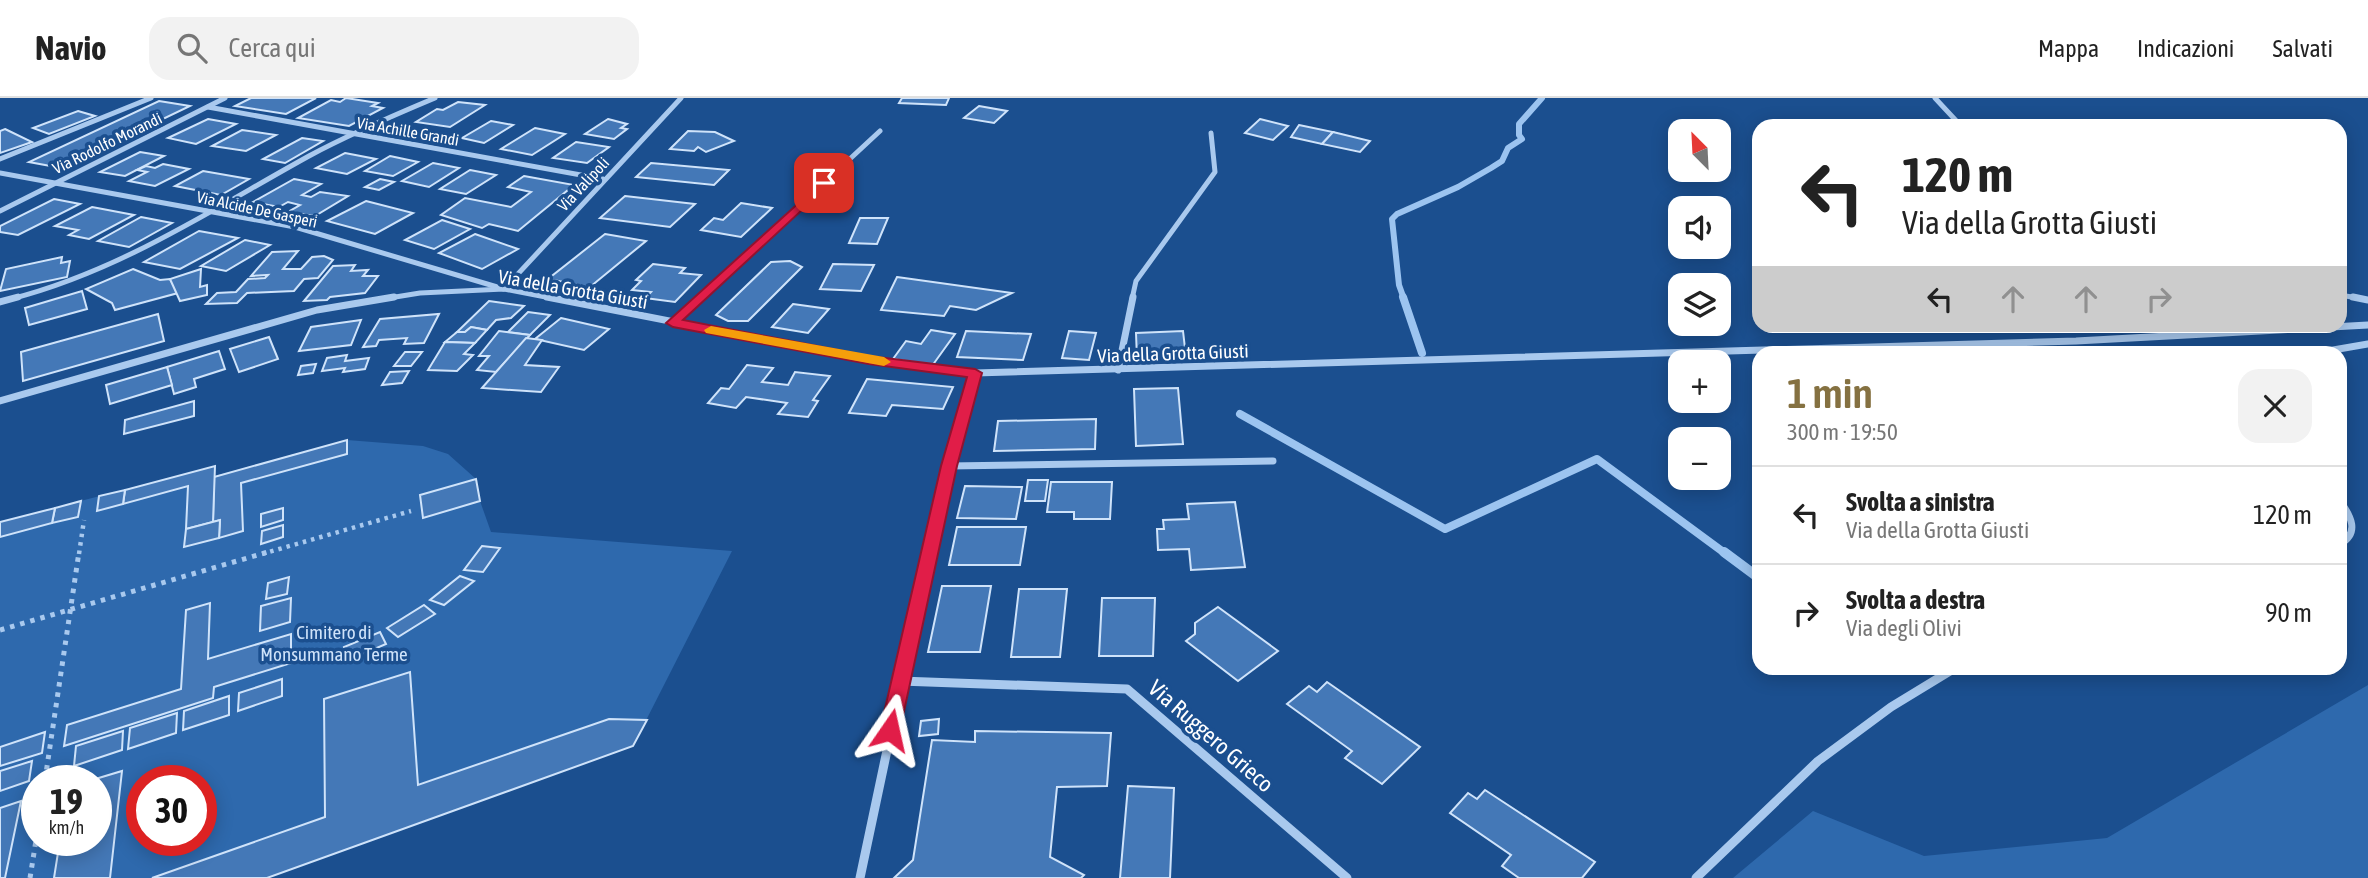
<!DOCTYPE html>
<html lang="it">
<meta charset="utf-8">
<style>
:root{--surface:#fff;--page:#f2f2f2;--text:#222;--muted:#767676;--line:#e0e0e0;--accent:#857141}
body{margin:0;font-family:"Asap Condensed",sans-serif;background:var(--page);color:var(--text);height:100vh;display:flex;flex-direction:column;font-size:26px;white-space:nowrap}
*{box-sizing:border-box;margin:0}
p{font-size:23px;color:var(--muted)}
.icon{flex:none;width:38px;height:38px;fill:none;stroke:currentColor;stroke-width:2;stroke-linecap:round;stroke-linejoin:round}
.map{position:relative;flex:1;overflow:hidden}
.drawer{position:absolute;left:1752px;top:248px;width:595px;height:329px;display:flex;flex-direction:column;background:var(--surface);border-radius:21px;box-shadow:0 4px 18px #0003}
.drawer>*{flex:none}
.top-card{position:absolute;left:1752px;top:21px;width:595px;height:214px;border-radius:21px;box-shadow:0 4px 18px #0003;background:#fff;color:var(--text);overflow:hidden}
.needle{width:46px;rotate:336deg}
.tools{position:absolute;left:1668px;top:21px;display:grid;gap:14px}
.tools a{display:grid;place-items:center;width:63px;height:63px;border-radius:14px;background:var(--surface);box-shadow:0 4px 18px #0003;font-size:35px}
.speed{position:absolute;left:21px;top:667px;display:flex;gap:14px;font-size:35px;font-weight:700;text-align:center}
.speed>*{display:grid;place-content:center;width:91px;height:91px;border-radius:50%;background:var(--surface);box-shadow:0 4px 18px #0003;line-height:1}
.speed small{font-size:18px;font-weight:400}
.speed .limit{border:10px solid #d22;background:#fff;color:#111}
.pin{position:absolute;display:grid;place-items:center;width:60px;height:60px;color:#fff;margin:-30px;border-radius:14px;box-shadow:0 4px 10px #0006}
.me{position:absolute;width:77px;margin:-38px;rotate:11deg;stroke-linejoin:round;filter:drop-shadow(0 0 5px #0008)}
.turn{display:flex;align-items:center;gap:24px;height:147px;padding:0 35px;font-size:32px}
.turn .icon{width:91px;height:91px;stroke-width:2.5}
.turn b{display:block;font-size:49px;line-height:60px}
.lanes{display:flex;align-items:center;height:66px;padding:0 35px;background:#0003;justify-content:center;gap:35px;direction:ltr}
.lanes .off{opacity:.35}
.round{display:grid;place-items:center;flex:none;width:74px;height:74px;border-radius:21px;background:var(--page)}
.overview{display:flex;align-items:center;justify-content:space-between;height:119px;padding:0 35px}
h1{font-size:42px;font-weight:600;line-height:52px;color:var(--accent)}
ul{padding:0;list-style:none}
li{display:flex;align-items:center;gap:21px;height:98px;padding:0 35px;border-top:2px solid var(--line)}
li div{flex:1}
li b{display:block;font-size:26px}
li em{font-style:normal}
header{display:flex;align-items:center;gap:42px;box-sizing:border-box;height:98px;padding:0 35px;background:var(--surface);border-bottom:2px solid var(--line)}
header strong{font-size:33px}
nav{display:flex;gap:38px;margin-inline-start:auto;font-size:24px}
.search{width:490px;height:63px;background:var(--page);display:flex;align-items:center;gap:18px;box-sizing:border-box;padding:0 24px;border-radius:21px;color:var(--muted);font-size:26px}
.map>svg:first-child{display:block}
</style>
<header>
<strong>Navio</strong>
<div class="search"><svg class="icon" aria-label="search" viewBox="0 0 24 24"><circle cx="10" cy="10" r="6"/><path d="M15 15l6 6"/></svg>Cerca qui</div>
<nav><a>Mappa</a><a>Indicazioni</a><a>Salvati</a></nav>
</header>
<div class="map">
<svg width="2368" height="780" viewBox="0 0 2368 780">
<rect width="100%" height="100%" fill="#1b4f8f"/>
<g fill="#2e69ad" fill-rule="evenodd">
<path d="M 347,342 L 423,348 L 448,356 L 476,381 L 480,403 L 491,434 L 732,453 L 633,648 L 267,780 L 0,780 L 0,424 L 215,368 L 215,378 ZM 37,682 L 96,682 L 96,742 L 37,742 ZM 142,682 L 201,682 L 201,742 L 142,742 Z"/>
<polygon points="2368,587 2368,780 1733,780 1813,713 1924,758 2107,740"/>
</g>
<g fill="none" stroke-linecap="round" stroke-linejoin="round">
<polyline stroke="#9cc4f0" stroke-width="6" points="1404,201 1399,187 1392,121 1397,116 1458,89 1491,70 1502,63 1508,50 1522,41 1519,37 1519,26 1542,0"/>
<g stroke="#9cc4f0" stroke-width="8">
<polyline points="1403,199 1422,255"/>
<polyline points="1240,316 1445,431 1597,361 1726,456"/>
</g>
<polyline stroke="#9cc4f0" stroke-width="10" points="1724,454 1759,480"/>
</g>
<g fill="#4478b7" stroke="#cfe3fa" stroke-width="2">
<polygon points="251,0 316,0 286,16 235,8"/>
<polygon points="346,0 378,5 372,8 383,10 349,28 298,20 331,2 340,4"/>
<polygon points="902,0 949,0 946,7 899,5"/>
<polygon points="159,3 190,8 61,70 29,64"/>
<polygon points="458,4 485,7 450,29 416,24 437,11 443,12"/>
<polygon points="979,8 1007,13 994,25 964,20"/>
<polygon points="78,13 95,18 49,36 33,30"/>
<polygon points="208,21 236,26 196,46 168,40"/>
<polygon points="608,21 627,26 621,30 627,31 614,41 585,36"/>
<polygon points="1260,21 1288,28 1273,42 1245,35"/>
<polygon points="491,23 513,27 484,45 462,40"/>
<polygon points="1299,27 1333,34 1322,46 1291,39"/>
<polygon points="535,30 565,36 532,57 501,51"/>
<polygon points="5,31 32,44 0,55 0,33"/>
<polygon points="242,32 276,37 246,53 212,48"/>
<polygon points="688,33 715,34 734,43 706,54 698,49 694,53 670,51"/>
<polygon points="1333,34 1370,43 1360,54 1322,46"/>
<polygon points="302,40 323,43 285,65 263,61"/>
<polygon points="576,44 609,49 587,65 553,60"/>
<polygon points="140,54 164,58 125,78 100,74"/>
<polygon points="345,55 376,61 347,76 316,70"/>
<polygon points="390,58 418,64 393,78 365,73"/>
<polygon points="433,65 459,70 429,89 402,83"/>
<polygon points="651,65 729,72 714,87 636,79"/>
<polygon points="163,66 189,71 155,88 129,83 147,74 137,72 146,68 155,70"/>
<polygon points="470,72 496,77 466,96 440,91"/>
<polygon points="203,73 249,81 221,97 175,88"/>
<polygon points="524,78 574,87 518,133 489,126 482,130 441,117 465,100 511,109 531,94 508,89"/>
<polygon points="294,81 321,86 302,97 311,99 320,94 348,98 315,118 288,114 300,107 288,104 279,109 253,104"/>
<polygon points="380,81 394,84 379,92 365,89"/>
<polygon points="625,98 695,106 670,129 600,120"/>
<polygon points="54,101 80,106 18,137 0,134 0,128"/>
<polygon points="366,103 413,115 375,136 327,123"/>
<polygon points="741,105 772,110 741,139 701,132 714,120 723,122"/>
<polygon points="92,109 134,117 89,141 69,137 78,132 55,128"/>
<polygon points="141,119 172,125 129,149 98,143"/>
<polygon points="860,120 888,120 877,146 849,145"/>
<polygon points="442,122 470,131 434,151 405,142"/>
<polygon points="199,133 238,140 180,171 144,164"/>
<polygon points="475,136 518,151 482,171 439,155"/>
<polygon points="605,136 646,143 590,189 548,181"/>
<polygon points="245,142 270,147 226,173 201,168"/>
<polygon points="298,153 283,171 301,171 312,159 324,158 333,162 318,180 304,181 294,193 247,195 237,205 206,206 217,195 236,194 248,181 265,180 268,177 251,178 272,154"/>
<polygon points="62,159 61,165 70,163 67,179 0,193 6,171"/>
<polygon points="790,163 802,169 748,223 728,223 716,217 771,164"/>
<polygon points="653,166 685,170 680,175 701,177 675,204 645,200 651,194 632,192 641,183 636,182"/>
<polygon points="833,166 874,167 861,193 820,191"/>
<polygon points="355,167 351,173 368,172 363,178 378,178 365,195 330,199 327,202 304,203 333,168"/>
<polygon points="133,171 160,182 170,181 178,195 115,212 112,205 86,191"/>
<polygon points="201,171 200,189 207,187 207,197 180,203 170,181"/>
<polygon points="897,179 1012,195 976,212 950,208 944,218 881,212"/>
<polygon points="82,193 87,211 29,227 25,210"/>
<polygon points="489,203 524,208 511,220 496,222 487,232 471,229 465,234 457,234"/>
<polygon points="793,206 829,211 808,235 772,229"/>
<polygon points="528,214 550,217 530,237 508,234"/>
<polygon points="158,216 164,243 23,283 21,254"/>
<polygon points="439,216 424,245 404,246 407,240 379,242 376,248 363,249 380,221"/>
<polygon points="561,220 609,231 584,252 535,241"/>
<polygon points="361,222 351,247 299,253 311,229"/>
<polygon points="471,229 487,232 475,245 445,244 457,234 465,234"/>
<polygon points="931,232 955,236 932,268 893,261 906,243 921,246"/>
<polygon points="499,233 530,237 496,274 477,272 489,258 479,258"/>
<polygon points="966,233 1031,236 1023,262 957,259"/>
<polygon points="1069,233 1096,235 1089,262 1062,260"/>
<polygon points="1183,233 1186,259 1137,261 1136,235"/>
<polygon points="269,239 278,261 239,274 230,251"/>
<polygon points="526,240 542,242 525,267 559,269 541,294 482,290"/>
<polygon points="445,244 475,245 464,256 473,257 457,273 428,272"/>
<polygon points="219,253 225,271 194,281 196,289 174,296 167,269"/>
<polygon points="405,254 422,254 411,268 394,268"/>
<polygon points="347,257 345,263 369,260 365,271 343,274 345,270 322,273 327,260"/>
<polygon points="316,266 313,275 298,277 301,268"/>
<polygon points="747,267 773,270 762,284 788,287 795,274 830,278 813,302 818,303 808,319 778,316 787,305 746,299 736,310 708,305 721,290 729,291"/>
<polygon points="167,269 172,287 110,306 106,287"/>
<polygon points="409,273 402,285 382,287 390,274"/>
<polygon points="867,281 953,289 943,311 892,307 886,318 849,315"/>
<polygon points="1178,290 1183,346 1136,348 1134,291"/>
<polygon points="194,303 194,318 124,336 125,322"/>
<polygon points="1096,321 1095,351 994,353 998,323"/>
<polygon points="347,342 347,356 241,385 243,433 219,440 220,422 213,424 214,379"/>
<polygon points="215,368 213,424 186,431 188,388 123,406 125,392"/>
<polygon points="476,381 480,403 423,420 420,397"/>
<polygon points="1028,382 1048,382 1045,403 1025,403"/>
<polygon points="1051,384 1112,384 1110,421 1074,421 1074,414 1047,414"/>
<polygon points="965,388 1022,389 1016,421 957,420"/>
<polygon points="125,392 123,406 97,413 99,398"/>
<polygon points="81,403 78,419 52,425 55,410"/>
<polygon points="1235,404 1245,469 1191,472 1189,451 1158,452 1157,431 1164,431 1163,422 1189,421 1187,406"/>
<polygon points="55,410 52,425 0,439 0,424"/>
<polygon points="283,410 283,422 261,429 261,416"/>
<polygon points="220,422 219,440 184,449 186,431"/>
<polygon points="283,427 283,439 261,446 262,433"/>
<polygon points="957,429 1026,429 1020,467 949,467"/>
<polygon points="482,448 500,450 483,474 464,472"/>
<polygon points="460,478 474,483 444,507 430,502"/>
<polygon points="289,479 287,496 266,501 268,485"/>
<polygon points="942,488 991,488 980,554 928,554"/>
<polygon points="1019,491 1067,491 1060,559 1011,559"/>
<polygon points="291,500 290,524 260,533 261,508"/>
<polygon points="1102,500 1155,500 1153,558 1099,558"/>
<polygon points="210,505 208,561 291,536 291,565 214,589 213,600 64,648 67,627 181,591 186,512"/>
<polygon points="424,507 435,516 398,539 387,530"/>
<polygon points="1218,509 1278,553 1238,583 1186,543 1195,536 1195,525"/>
<polygon points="380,534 386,546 349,562 344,549"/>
<polygon points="410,574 418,687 609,621 647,622 633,648 267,780 152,780 325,719 324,601"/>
<polygon points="282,581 282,598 238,613 239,595"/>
<polygon points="1327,584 1420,649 1382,686 1345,660 1352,653 1287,606 1309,588 1317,594"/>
<polygon points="229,598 229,617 183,632 184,613"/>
<polygon points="177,615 176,635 128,651 130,630"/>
<polygon points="939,621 938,636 919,638 921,623"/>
<polygon points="123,633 122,652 74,668 76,648"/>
<polygon points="975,633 1111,635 1107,688 1057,689 1050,759 1084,777 1081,780 894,780 913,762 932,642 975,644"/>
<polygon points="45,634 42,655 0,668 0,649"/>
<polygon points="32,663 29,683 0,693 0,673"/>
<polygon points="122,673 110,780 54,780 60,742 96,742 96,682 92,682"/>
<polygon points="1128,688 1174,690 1170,780 1120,780"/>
<polygon points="1485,692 1595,764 1582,780 1519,780 1502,768 1511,757 1450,715 1468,695 1477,701"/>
<polygon points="21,703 5,780 0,780 0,710"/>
</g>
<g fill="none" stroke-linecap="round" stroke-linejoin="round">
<g stroke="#a9c9ee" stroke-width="4.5" stroke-dasharray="3.5 5" stroke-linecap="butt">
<polyline points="79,456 84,422"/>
<polyline points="262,456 411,413"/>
</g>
<g stroke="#a9c9ee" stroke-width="5" stroke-dasharray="4.5 6" stroke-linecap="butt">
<polyline points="0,532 268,454"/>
<polyline points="45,682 79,454"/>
<polyline points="30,780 37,736"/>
</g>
<g stroke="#a9c9ee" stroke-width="5">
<polyline points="1935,0 1961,28"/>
<polyline points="208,9 603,81"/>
<polyline points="0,61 151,0"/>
<polyline points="0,75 295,129 504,191 681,0"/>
<polyline points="0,113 225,0"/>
<polyline points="2340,197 2363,201"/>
<path d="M 11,201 C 120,173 211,112 309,58 C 350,36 392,18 435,0"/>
<polyline points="383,201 420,195 504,191 556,201"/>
<polyline points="699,201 880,33"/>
<polyline points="1132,201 1136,183 1215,74 1211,35"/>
</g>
<g stroke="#a9c9ee" stroke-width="7">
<polyline points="547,199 869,262 975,275 2076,243 2368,227"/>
<polyline points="2353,199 2368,202"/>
<polyline points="0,204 18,199"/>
<polyline points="673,225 701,199"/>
<polyline points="2310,256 2368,246"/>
<polyline points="1118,272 1133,199"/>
<polyline points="0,303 317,212 394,199"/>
<polyline points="949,368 1273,363"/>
<path d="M 2340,403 C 2351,418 2360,435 2340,446"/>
<polyline points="929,456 975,275"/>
</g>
<g stroke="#a9c9ee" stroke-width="9">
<polyline points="900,583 1127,591 1347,780"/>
<polyline points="860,780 929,454"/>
<polyline points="1696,780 1818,663 1891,609 1955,570"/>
</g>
</g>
<polygon fill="#e11d48" stroke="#92132f" stroke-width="2" points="824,82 828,83 828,88 683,222 869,258 975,271 982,275 957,368 900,632 897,638 890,640 883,638 880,632 941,368 967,279 869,266 673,229 666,225"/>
<polygon fill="#f59e0b" points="711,228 884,259 891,264 884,268 706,235 704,232"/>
<g text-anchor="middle" stroke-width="7" stroke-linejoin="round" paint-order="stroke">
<g font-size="16" fill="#fff" stroke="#1b4f8f">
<text transform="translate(408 33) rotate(10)" y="6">Via Achille Grandi</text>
<text transform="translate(107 45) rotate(-26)" y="6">Via Rodolfo Morandi</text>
<text transform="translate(583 86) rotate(-47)" y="6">Via Valipoli</text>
<text transform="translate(257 111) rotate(12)" y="6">Via Alcide De Gasperi</text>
</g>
<g font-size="19" fill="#fff" stroke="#1b4f8f">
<text transform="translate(573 191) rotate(10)" y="7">Via della Grotta Giusti</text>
<text transform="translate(1173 255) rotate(-2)" y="7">Via della Grotta Giusti</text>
</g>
<g font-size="19" fill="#cfe3fa" stroke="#1b4f8f">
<text x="334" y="541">Cimitero di<tspan x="334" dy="22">Monsummano Terme</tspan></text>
</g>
<g font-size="23" fill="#fff" stroke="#1b4f8f">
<text transform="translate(1211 638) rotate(41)" y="8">Via Ruggero Grieco</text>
</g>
</g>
</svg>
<div class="tools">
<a><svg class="needle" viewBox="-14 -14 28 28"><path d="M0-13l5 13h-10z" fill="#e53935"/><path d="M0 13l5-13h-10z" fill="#767676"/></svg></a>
<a><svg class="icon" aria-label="sound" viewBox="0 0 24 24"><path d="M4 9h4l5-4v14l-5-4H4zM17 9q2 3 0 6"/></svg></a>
<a><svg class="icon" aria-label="layers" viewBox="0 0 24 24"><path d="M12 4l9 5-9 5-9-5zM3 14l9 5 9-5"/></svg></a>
<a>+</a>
<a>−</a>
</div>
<div class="speed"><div>19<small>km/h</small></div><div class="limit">30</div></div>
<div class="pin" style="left:824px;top:85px;background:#d93025"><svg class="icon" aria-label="arrive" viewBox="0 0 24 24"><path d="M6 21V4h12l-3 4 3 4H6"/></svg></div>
<svg class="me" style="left:890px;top:632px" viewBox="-20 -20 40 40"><path d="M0-17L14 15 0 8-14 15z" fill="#e11d48" stroke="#fff" stroke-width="4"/></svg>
<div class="top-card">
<div class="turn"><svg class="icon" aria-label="left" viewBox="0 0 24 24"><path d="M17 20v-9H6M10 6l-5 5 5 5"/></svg><div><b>120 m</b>Via della Grotta Giusti</div></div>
<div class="lanes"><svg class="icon" aria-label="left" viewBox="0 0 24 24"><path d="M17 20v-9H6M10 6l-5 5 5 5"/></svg><svg class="icon off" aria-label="ahead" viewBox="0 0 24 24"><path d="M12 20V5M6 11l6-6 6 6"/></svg><svg class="icon off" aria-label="ahead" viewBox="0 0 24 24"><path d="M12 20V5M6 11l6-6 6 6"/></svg><svg class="icon off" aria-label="right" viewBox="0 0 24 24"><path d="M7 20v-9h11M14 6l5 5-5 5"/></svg></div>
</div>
<section class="drawer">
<div class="overview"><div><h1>1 min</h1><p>300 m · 19:50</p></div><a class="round"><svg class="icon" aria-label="close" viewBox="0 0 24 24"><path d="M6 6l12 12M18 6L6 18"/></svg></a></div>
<ul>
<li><svg class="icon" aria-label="left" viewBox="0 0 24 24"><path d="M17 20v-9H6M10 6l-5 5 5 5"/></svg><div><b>Svolta a sinistra</b><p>Via della Grotta Giusti</p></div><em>120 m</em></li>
<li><svg class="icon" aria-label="right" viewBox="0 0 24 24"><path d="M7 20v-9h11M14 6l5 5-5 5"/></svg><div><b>Svolta a destra</b><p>Via degli Olivi</p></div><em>90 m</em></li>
</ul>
</section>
</div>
